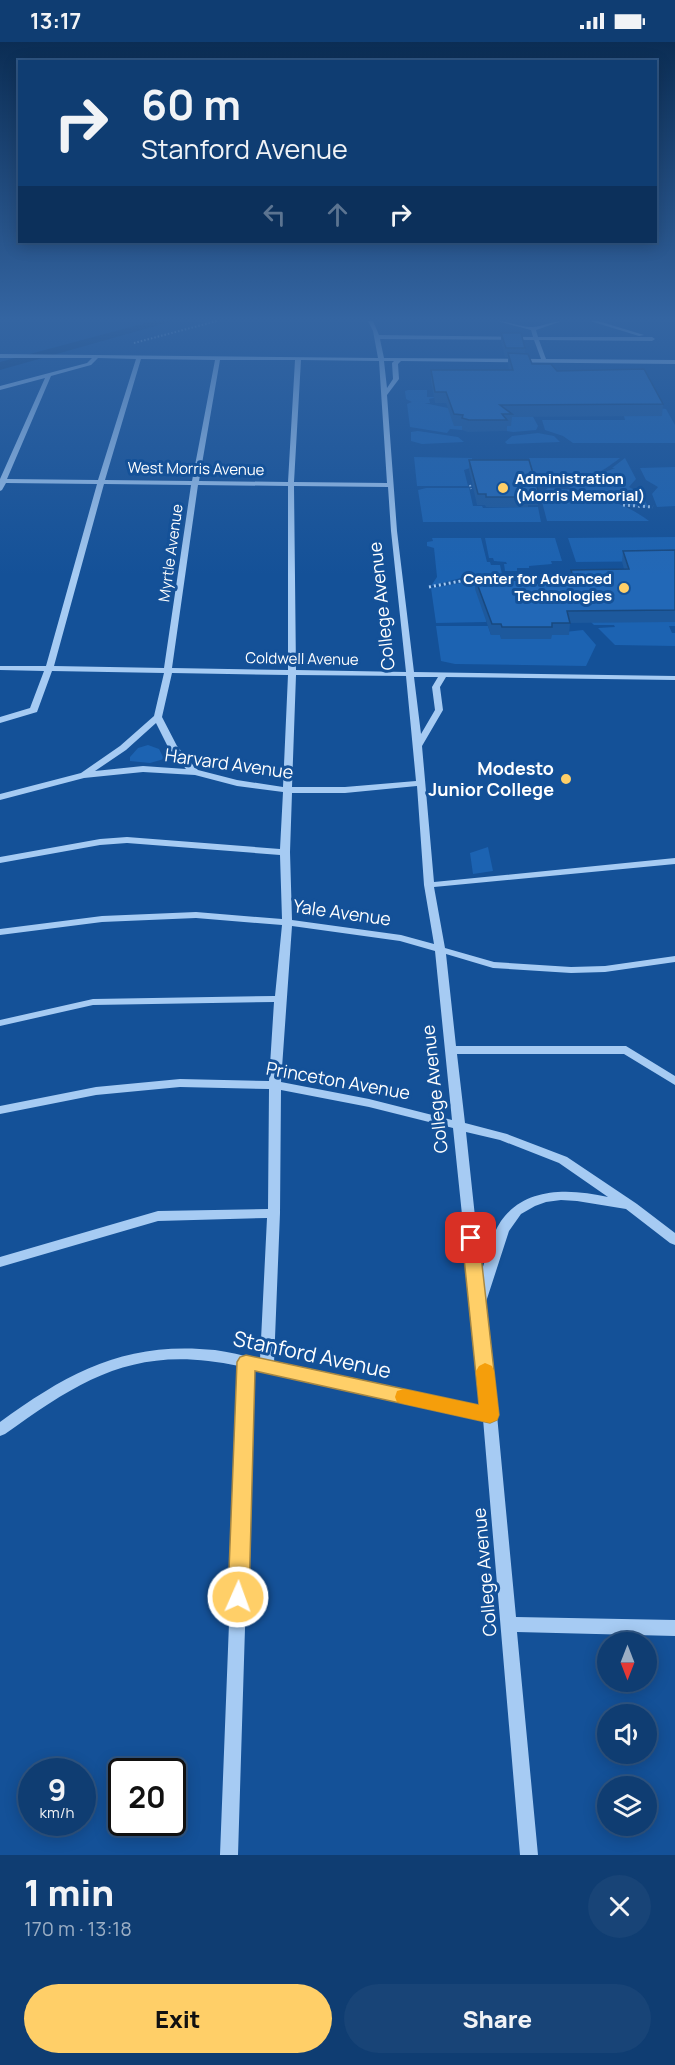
<!DOCTYPE html>
<meta charset="utf-8">
<style>
:root{--surface:#0f3d72;--page:#184477;--text:#f1f3f6;--muted:#9baec4;--line:#2f5684;--accent:#ffcf68}
body{margin:0;font-family:Manrope,sans-serif;background:var(--page);color:var(--text);height:100vh;display:flex;flex-direction:column;font-size:22px;white-space:nowrap}
*{box-sizing:border-box;margin:0}
p{font-size:20px;color:var(--muted)}
.icon{flex:none;width:33px;height:33px;fill:none;stroke:currentColor;stroke-width:2;stroke-linecap:round;stroke-linejoin:round}
.map{position:relative;height:1813px;overflow:hidden}
.details{display:flex;flex-direction:column;background:var(--surface);flex:1}
.details>*{flex:none}
.top-card{position:absolute;left:18px;top:18px;width:639px;height:183px;border-radius:0px;box-shadow:0 3px 15px #0003,0 0 0 2px var(--line);background:#0f3d72;color:var(--text);overflow:hidden}
.needle{width:39px;rotate:180deg}
.buttons{position:absolute;left:597px;top:1590px;display:grid;gap:12px}
.buttons a{display:grid;place-items:center;width:60px;height:60px;border-radius:50%;background:var(--surface);box-shadow:0 3px 15px #0003,0 0 0 2px var(--line);font-size:30px}
.speed{position:absolute;left:18px;top:1716px;display:flex;gap:12px;font-size:30px;font-weight:700;text-align:center}
.speed>*{display:grid;place-content:center;width:78px;height:78px;border-radius:50%;background:var(--surface);box-shadow:0 3px 15px #0003,0 0 0 2px var(--line);line-height:1}
.speed small{font-size:15px;font-weight:400}
.speed .limit{border:3px solid #111;border-radius:9px;background:#fff;color:#111}
.pin{position:absolute;display:grid;place-items:center;width:51px;height:51px;color:#fff;margin:-26px;border-radius:12px;box-shadow:0 3px 9px #0006}
.me{position:absolute;width:66px;margin:-33px;rotate:2deg;stroke-linejoin:round;filter:drop-shadow(0 0 4px #0008)}
.turn{display:flex;align-items:center;gap:21px;height:126px;padding:0 24px;font-size:27px}
.turn .icon{width:78px;height:78px;stroke-width:2.5}
.turn b{display:block;font-size:42px;line-height:51px}
.lanes{display:flex;align-items:center;height:57px;padding:0 24px;background:#0003;justify-content:center;gap:30px;direction:ltr}
.lanes .off{opacity:.35}
.round{display:grid;place-items:center;flex:none;width:63px;height:63px;border-radius:32px;background:var(--page)}
.summary{display:flex;align-items:center;justify-content:space-between;height:102px;padding:0 24px}
h1{font-size:36px;font-weight:800;line-height:45px}
.primary-button{display:flex;gap:12px;margin-top:auto;padding:12px 24px}
.primary-button a{flex:1;height:69px;border-radius:36px;background:var(--accent);color:#111;font-size:24px;font-weight:800;line-height:69px;text-align:center}
.primary-button a+a{background:var(--page);color:var(--text)}
.status{display:flex;justify-content:space-between;align-items:center;height:42px;padding:0 30px;background:var(--surface);direction:ltr}
.status svg{height:16px;fill:currentColor}
.map>svg:first-child{display:block}
</style>
<div class="status"><b>13:17</b><svg viewBox="0 0 49 12"><path d="M0 12V9h3v3zM5 12V6h3v6zM10 12V3h3v9zM15 12V0h3v12zM26 1h20v11H26zM47 4h2v5h-2z"/></svg></div>
<div class="map">
<svg width="675" height="1813" viewBox="0 0 675 1813">
<rect width="100%" height="100%" fill="#145198"/>
<g fill="#1c63b2">
<polygon points="408,348 427,348 427,355 437,355 429,357 430,361 424,361 448,366 463,384 462,388 450,387 447,391 410,385 407,362 412,360 406,357 405,349"/>
<polygon points="658,366 666,367 675,383 675,401 573,401 563,394 545,388 542,378 625,378 624,374 661,374"/>
<polygon points="531,371 538,384 536,388 501,391 513,390 506,389 502,384 511,383 511,374"/>
<polygon points="418,389 458,395 464,400 422,402 411,399 411,390"/>
<polygon points="538,391 554,394 560,400 507,402 505,400 512,394"/>
<polygon points="414,415 472,416 473,425 464,428 468,444 417,444"/>
<path d="M 529,416 L 620,416 C 597,434 567,450 537,441 Z"/>
<polygon points="625,416 636,437 629,445 642,452 648,465 626,463 568,445 615,426 612,426"/>
<polygon points="675,425 675,464 657,465 652,452 658,445 646,438 640,426"/>
<polygon points="426,446 469,446 473,464 482,464 483,466 538,465 541,480 423,480 418,448"/>
<path d="M 548,446 C 581,446 623,459 649,479 L 547,479 L 540,452 Z"/>
<polygon points="675,495 675,519 576,520 568,496"/>
<polygon points="432,496 481,496 487,520 490,520 491,523 500,523 502,532 472,533 431,544 437,535 434,506 427,504 427,500 433,499"/>
<polygon points="485,496 555,496 562,519 551,519 552,522 529,524 529,526 517,526 517,529 505,529 504,522 507,522 506,520 494,519 493,516 489,516"/>
<polygon points="474,535 497,535 486,580 436,581 431,546 460,541"/>
<polygon points="591,580 675,580 675,584 669,584 672,591 675,591 675,604 615,603 598,586 615,585 614,583 594,583"/>
<polygon points="436,584 488,584 491,593 500,593 502,597 583,588 596,603 586,624 455,622 441,619"/>
<polygon points="148,703 159,707 164,717 150,721 130,719 130,715 138,706"/>
<polygon points="488,805 493,829 473,832 470,811"/>
</g>
<g fill="none" stroke-linecap="round" stroke-linejoin="round">
<polygon fill="#0c3c74" fill-rule="evenodd" points="153,279 173,279 0,328 0,320"/>
<g stroke="#a6cbf3" stroke-width="2" stroke-dasharray="1.5 2" stroke-linecap="butt">
<polyline points="134,301 217,279"/>
<polyline points="470,443 471,447"/>
</g>
<g stroke="#a6cbf3" stroke-width="3" stroke-dasharray="2 3" stroke-linecap="butt">
<polyline points="623,463 653,465"/>
<polyline points="429,545 493,533"/>
</g>
<g fill="#a6cbf3" fill-rule="evenodd">
<path d="M 368,279 L 373,279 L 379,293 L 533,295 L 531,288 L 497,279 C 509,279 520,285 532,285 C 542,285 552,279 562,279 L 536,288 L 538,295 L 652,295 L 655,297 L 652,299 L 539,298 L 546,317 L 675,318 L 675,322 L 401,319 L 398,322 L 399,337 L 387,353 L 397,489 L 414,630 L 675,634 L 675,638 L 446,635 L 440,645 L 443,668 L 422,704 L 434,840 L 675,816 L 675,822 L 434,845 L 445,906 L 494,920 L 571,925 L 605,924 L 675,914 L 675,920 L 605,930 L 571,931 L 493,926 L 446,912 L 456,1004 L 626,1004 L 675,1034 L 675,1043 L 624,1012 L 457,1012 L 465,1081 L 507,1092 L 567,1115 L 637,1162 L 675,1191 L 675,1203 L 670,1201 L 626,1167 L 577,1159 L 561,1158 L 546,1160 L 535,1164 L 521,1172 L 509,1189 L 485,1263 L 497,1373 L 516,1575 L 675,1578 L 675,1594 L 517,1590 L 538,1813 L 520,1813 L 483,1377 L 253,1327 L 238,1813 L 220,1813 L 239,1324 C 138,1302 84,1335 5,1392 L 0,1394 L 0,1380 C 70,1329 126,1299 215,1308 C 230,1310 246,1314 260,1318 L 267,1176 L 158,1179 L 0,1225 L 0,1215 L 158,1169 L 268,1167 L 269,1047 L 180,1045 L 96,1053 L 0,1072 L 0,1064 L 96,1045 L 180,1037 L 269,1039 L 274,960 L 93,963 L 0,984 L 0,978 L 93,957 L 275,954 L 282,883 L 196,876 L 102,880 L 0,893 L 0,887 L 102,874 L 196,870 L 282,877 L 280,813 L 127,801 L 100,803 L 0,821 L 0,815 L 100,797 L 127,795 L 280,807 L 283,750 L 237,744 L 195,733 L 143,730 L 84,736 L 0,758 L 0,752 L 81,731 L 120,704 L 154,674 L 164,631 L 52,629 L 37,670 L 0,681 L 0,675 L 30,666 L 44,629 L 0,628 L 0,624 L 46,624 L 97,442 L 6,441 L 2,448 L 0,449 L 0,437 L 45,336 L 0,348 L 0,344 L 87,321 L 92,316 L 0,316 L 0,312 L 378,316 L 373,289 ZM 380,297 L 534,298 L 541,317 L 384,316 ZM 98,316 L 136,317 L 98,438 L 7,437 L 51,334 L 91,323 ZM 141,317 L 215,318 L 192,439 L 105,438 ZM 220,318 L 295,318 L 288,440 L 199,439 ZM 301,318 L 379,319 L 387,441 L 294,440 ZM 384,319 L 394,319 L 392,321 L 393,337 L 387,346 ZM 104,442 L 191,443 L 164,626 L 54,624 ZM 198,443 L 288,444 L 288,628 L 172,626 ZM 294,444 L 388,445 L 391,489 L 406,630 L 296,628 ZM 172,631 L 288,633 L 283,745 L 237,738 L 198,728 L 192,722 L 177,704 L 162,675 ZM 296,633 L 406,634 L 416,739 L 345,745 L 292,745 ZM 414,635 L 438,635 L 432,645 L 435,668 L 421,692 ZM 156,681 L 168,705 L 186,727 L 143,724 L 95,729 L 126,708 ZM 417,744 L 424,843 L 434,902 L 401,893 L 292,878 L 290,810 L 292,751 L 345,751 ZM 292,884 L 400,899 L 435,909 L 452,1078 L 369,1057 L 281,1040 ZM 281,1048 L 369,1065 L 453,1086 L 482,1365 L 274,1321 L 280,1171 ZM 466,1090 L 500,1098 L 559,1121 L 608,1155 C 571,1147 526,1144 501,1179 C 491,1194 487,1214 481,1231 Z"/>
<polygon points="590,279 598,279 644,293 639,294"/>
</g>
</g>
<g fill="#1d599d">
<polygon points="501,291 525,306 525,312 532,322 557,329 663,362 662,374 512,375 511,384 507,384 507,389 468,390 462,388 462,384 454,384 446,361 435,361 431,339 431,328 509,328 508,322 508,315 505,315 501,300"/>
<polygon points="469,418 539,452 538,463 528,463 528,465 486,465 485,463 477,463 469,428"/>
<polygon points="675,508 675,580 570,581 569,593 552,593 551,597 501,597 500,593 491,593 475,547 475,536 529,541 571,541 571,528 624,527 622,520 623,509"/>
</g>
<g fill="#2268b7" stroke="#184980" stroke-width="1.5">
<polygon points="501,291 521,291 525,306 506,306"/>
<polygon points="508,311 528,312 532,322 551,322 557,329 644,327 663,362 500,363 512,372 502,372 507,378 469,378 462,376 463,373 454,372 446,350 435,350 431,328 513,328"/>
<polygon points="469,418 529,418 539,452 528,452 529,455 486,455 486,452 478,452"/>
<polygon points="675,508 675,568 567,569 570,581 552,581 552,585 502,585 501,582 492,582 475,536 500,535 529,541 575,541 571,528 629,527 623,509"/>
</g>
<linearGradient id="sky" x2="0" y2="1"><stop stop-color="#0b2d54"/><stop offset="0.52" stop-color="#3465a2"/><stop offset="1" stop-color="#3465a2" stop-opacity="0"/></linearGradient>
<rect width="675" height="533" fill="url(#sky)"/>
<polygon fill="#ffcf68" stroke="#a68744" stroke-width="1.5" points="471,1190 477,1191 479,1196 499,1373 497,1378 490,1381 255,1329 249,1555 246,1562 238,1564 231,1562 228,1555 237,1320 240,1315 246,1313 479,1363 462,1196 465,1191"/>
<polygon fill="#f59e0b" points="485,1321 492,1324 494,1329 499,1373 497,1378 490,1381 404,1362 397,1360 395,1355 397,1349 404,1347 479,1363 476,1329 479,1324"/>
<g fill="#ffcf68" stroke="#145198" stroke-width="2">
<circle cx="503" cy="446" r="6"/>
<circle cx="624" cy="546" r="6"/>
<circle cx="566" cy="737" r="6"/>
</g>
<g text-anchor="middle" stroke-width="6" stroke-linejoin="round" paint-order="stroke">
<g font-size="15" fill="#fff" stroke="#145198">
<text transform="translate(196 427) rotate(1)" y="5">West Morris Avenue</text>
<text transform="translate(171 511) rotate(-82)" y="5">Myrtle Avenue</text>
<text transform="translate(302 617) rotate(1)" y="5">Coldwell Avenue</text>
</g>
<g font-size="15" font-weight="bold" fill="#fff" stroke="#145198" text-anchor="start">
<text x="515" y="442">Administration<tspan x="515" dy="17">(Morris Memorial)</tspan></text>
<text x="612" y="542" text-anchor="end">Center for Advanced<tspan x="612" dy="17">Technologies</tspan></text>
</g>
<g font-size="18" fill="#fff" stroke="#145198">
<text transform="translate(382 564) rotate(-96)" y="6">College Avenue</text>
<text transform="translate(229 722) rotate(8)" y="6">Harvard Avenue</text>
<text transform="translate(342 871) rotate(8)" y="6">Yale Avenue</text>
<text transform="translate(338 1039) rotate(10)" y="6">Princeton Avenue</text>
<text transform="translate(435 1047) rotate(-96)" y="6">College Avenue</text>
<text transform="translate(485 1530) rotate(-95)" y="6">College Avenue</text>
</g>
<g font-size="18" font-weight="bold" fill="#fff" stroke="#145198" text-anchor="end">
<text x="554" y="733">Modesto<tspan x="554" dy="21">Junior College</tspan></text>
</g>
<g font-size="21" fill="#fff" stroke="#145198">
<text transform="translate(312 1313) rotate(12)" y="7">Stanford Avenue</text>
</g>
</g>
</svg>
<div class="buttons">
<a><svg class="needle" viewBox="-14 -14 28 28"><path d="M0-13l5 13h-10z" fill="#e53935"/><path d="M0 13l5-13h-10z" fill="#9baec4"/></svg></a>
<a><svg class="icon" aria-label="sound" viewBox="0 0 24 24"><path d="M4 9h4l5-4v14l-5-4H4zM17 9q2 3 0 6"/></svg></a>
<a><svg class="icon" aria-label="layers" viewBox="0 0 24 24"><path d="M12 4l9 5-9 5-9-5zM3 14l9 5 9-5"/></svg></a>
</div>
<div class="speed"><div>9<small>km/h</small></div><div class="limit">20</div></div>
<div class="pin" style="left:471px;top:1196px;background:#d93025"><svg class="icon" aria-label="arrive" viewBox="0 0 24 24"><path d="M6 21V4h12l-3 4 3 4H6"/></svg></div>
<svg class="me" style="left:238px;top:1555px" viewBox="-20 -20 40 40"><circle r="17" fill="#ffcf68" stroke="#fff" stroke-width="3"/><path d="M0-11L8 9 0 5-8 9z" fill="#fff"/></svg>
<div class="top-card">
<div class="turn"><svg class="icon" aria-label="right" viewBox="0 0 24 24"><path d="M7 20v-9h11M14 6l5 5-5 5"/></svg><div><b>60 m</b>Stanford Avenue</div></div>
<div class="lanes"><svg class="icon off" aria-label="left" viewBox="0 0 24 24"><path d="M17 20v-9H6M10 6l-5 5 5 5"/></svg><svg class="icon off" aria-label="ahead" viewBox="0 0 24 24"><path d="M12 20V5M6 11l6-6 6 6"/></svg><svg class="icon" aria-label="right" viewBox="0 0 24 24"><path d="M7 20v-9h11M14 6l5 5-5 5"/></svg></div>
</div>
</div>
<section class="details">
<div class="summary"><div><h1>1 min</h1><p>170 m · 13:18</p></div><a class="round"><svg class="icon" aria-label="close" viewBox="0 0 24 24"><path d="M6 6l12 12M18 6L6 18"/></svg></a></div>
<div class="primary-button"><a>Exit</a><a>Share</a></div>
</section>
